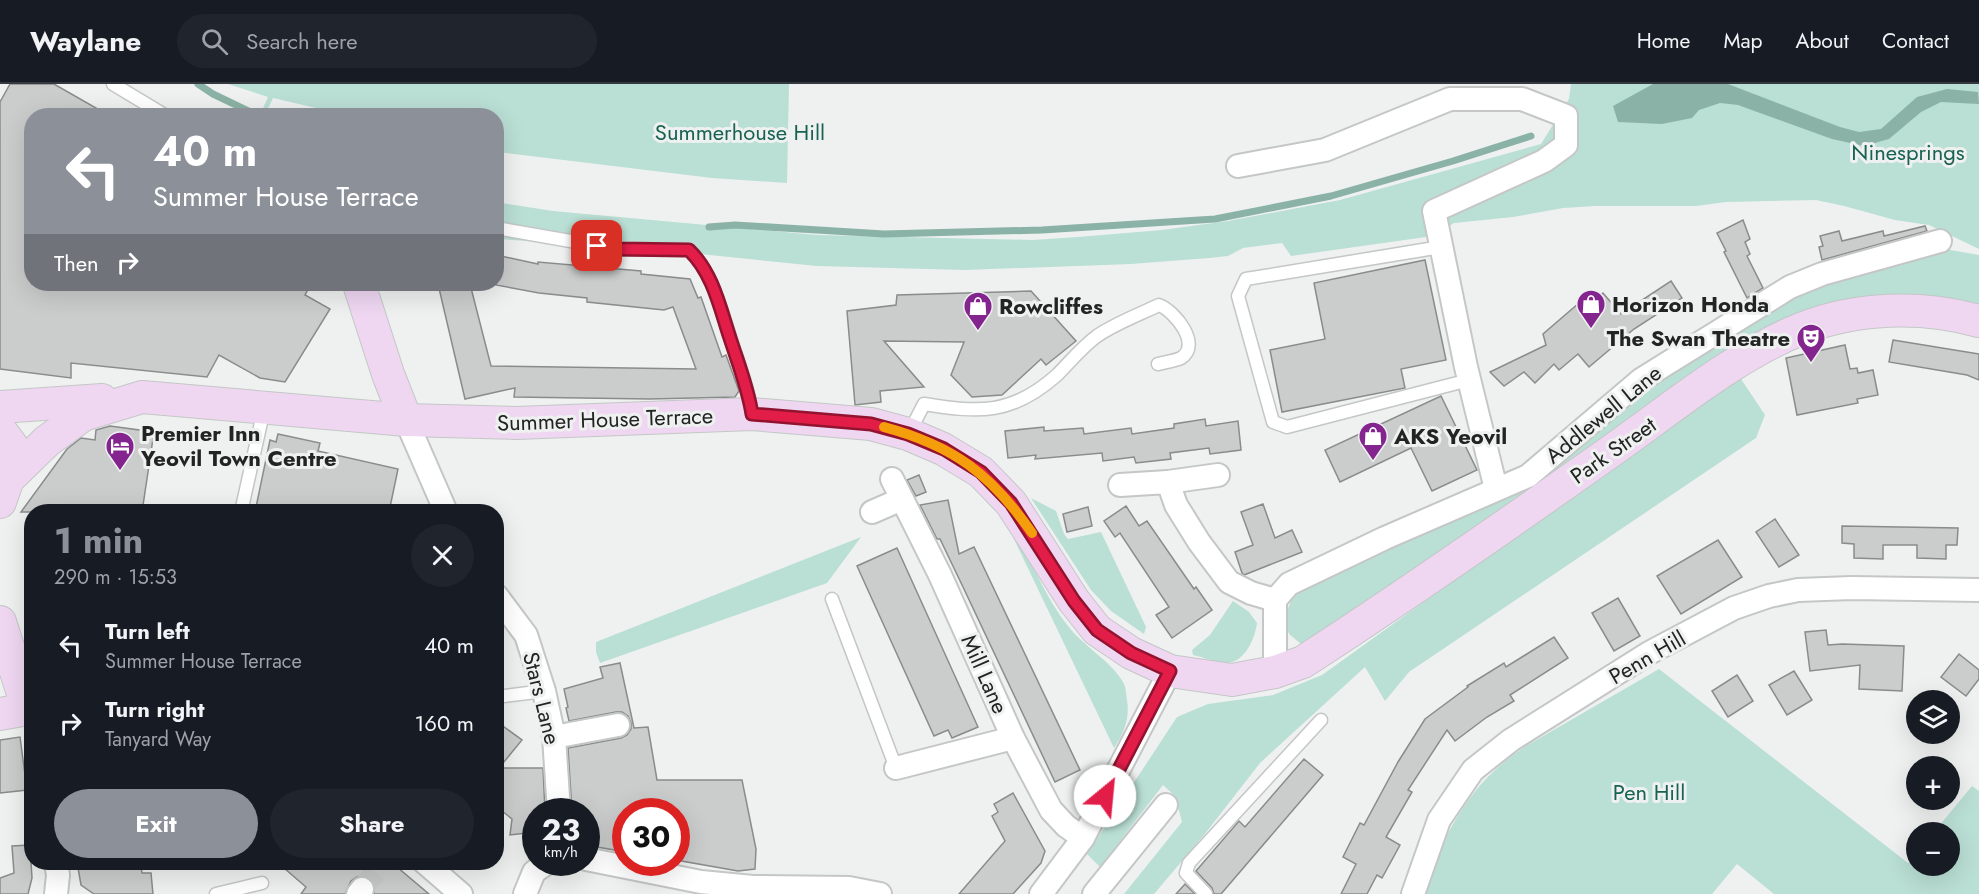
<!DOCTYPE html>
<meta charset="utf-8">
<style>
:root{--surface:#171b24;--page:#20242c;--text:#f1f3f6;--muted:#9ea1a6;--line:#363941;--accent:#8c9099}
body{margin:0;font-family:Jost,sans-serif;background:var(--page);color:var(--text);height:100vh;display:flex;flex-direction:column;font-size:22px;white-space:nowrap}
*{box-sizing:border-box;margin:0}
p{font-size:20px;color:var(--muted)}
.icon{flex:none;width:33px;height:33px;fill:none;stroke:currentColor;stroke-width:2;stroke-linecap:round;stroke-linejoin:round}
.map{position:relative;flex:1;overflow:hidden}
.sheet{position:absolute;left:24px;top:420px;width:480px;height:366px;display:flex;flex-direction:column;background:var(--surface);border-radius:24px;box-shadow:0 6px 24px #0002}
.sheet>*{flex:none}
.banner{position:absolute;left:24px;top:24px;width:480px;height:183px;border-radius:24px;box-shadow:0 6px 24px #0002;background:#8c9099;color:#fff;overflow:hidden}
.tools{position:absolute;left:1906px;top:606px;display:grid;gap:12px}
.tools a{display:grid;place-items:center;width:54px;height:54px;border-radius:50%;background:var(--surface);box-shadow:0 6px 24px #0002;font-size:30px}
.speed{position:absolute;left:522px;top:714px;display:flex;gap:12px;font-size:30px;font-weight:700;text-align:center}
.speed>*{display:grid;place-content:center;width:78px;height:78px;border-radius:50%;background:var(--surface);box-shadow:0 6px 24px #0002;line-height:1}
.speed small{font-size:15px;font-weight:400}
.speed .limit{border:9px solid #d22;background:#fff;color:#111}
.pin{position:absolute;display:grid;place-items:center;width:51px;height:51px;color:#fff;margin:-26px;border-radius:12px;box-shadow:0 3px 9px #0006}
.me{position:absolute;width:66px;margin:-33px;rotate:28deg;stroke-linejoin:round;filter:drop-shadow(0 0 4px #0008)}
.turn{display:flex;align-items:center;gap:21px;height:126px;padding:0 30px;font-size:27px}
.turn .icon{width:78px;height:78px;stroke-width:2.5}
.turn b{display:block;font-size:42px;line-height:51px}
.then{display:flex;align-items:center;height:57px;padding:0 30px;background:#0003;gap:12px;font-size:22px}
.round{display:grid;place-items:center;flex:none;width:63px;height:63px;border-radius:32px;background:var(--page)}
.headline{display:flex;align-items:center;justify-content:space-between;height:102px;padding:0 30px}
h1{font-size:36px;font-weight:700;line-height:45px;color:var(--accent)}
.cta{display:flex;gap:12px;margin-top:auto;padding:12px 30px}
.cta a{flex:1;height:69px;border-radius:36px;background:var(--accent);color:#fff;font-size:24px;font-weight:700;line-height:69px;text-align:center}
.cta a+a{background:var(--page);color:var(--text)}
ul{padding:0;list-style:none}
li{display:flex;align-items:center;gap:18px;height:78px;padding:0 30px}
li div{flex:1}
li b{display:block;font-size:22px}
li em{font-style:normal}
header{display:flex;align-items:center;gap:36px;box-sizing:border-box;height:84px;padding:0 30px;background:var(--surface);border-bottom:2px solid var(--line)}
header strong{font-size:28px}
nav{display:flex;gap:33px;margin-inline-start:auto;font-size:21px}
.search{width:420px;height:54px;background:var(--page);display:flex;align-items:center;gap:15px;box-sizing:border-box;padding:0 21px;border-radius:33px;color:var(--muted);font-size:22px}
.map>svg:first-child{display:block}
</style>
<header>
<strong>Waylane</strong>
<div class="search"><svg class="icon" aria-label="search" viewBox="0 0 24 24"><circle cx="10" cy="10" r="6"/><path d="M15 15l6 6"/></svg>Search here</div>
<nav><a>Home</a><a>Map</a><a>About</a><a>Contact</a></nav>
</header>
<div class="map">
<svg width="1979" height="810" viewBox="0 0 1979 810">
<rect width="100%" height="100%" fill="#eef1f0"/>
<g fill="#badfd4">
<polygon points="228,0 789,0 787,99 712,94 497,68 496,32 346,31 273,14 265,31 260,31 268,13"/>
<polygon points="1571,0 1979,0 1979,165 1929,141 1895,136 1844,122 1816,116 1726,118 1696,122 1595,122 1563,124 1513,133 1454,139 1433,152 1291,172 1282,159 1243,164 1228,172 1209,174 1131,180 965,186 817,182 641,164 497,155 496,118 553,127 817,151 1033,156 1078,153 1162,146 1228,137 1340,116 1541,60 1569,15"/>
<polygon points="1945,165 1979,171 1979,225 1827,222 1312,560 1301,560 1289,550 1284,534 1291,517 1304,503 1529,396 1694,266 1823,195"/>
<polygon points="1739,292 1765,331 1756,354 1409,588 1385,617 1365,583 1260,679 1204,751 1154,810 1124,810 1182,738 1175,712 1163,701 1100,783 1087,770 1177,633 1208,620 1273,611 1322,591"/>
<polygon points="1031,414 1056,427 1064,450 1068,455 1101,448 1146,543 1144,550 1111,527 1091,506"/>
<polygon points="861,453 827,499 600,579 596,568 596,558"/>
<path d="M 1018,453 C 1034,483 1047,516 1068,542 C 1083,562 1111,577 1123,598 C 1126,603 1126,610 1127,616 C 1130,635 1124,649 1114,664 L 1014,455 Z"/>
<path d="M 1233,517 L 1249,528 L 1257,539 C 1255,554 1245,578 1227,579 C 1216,579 1203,573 1193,571 L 1192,566 L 1210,551 Z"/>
<path d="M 1659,585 L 1908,779 L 1917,769 L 1917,782 L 1950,782 L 1950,748 L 1934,748 L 1972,702 L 1979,707 L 1979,810 L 1774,810 L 1737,780 L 1712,810 L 1420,810 C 1448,747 1466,701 1526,662 Z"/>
</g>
<polygon fill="#8bb2a6" points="1653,0 1728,0 1840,43 1859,48 1881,45 1917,13 1947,5 1978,8 1979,20 1941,18 1921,28 1889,55 1864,62 1832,55 1738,21 1720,19 1699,26 1692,34 1662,40 1618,38 1613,22"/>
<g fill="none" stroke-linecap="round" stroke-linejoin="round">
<g stroke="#8bb2a6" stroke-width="7">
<polyline points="198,0 213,10 259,32"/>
<polyline points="709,143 735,141 884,150 1042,146 1215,135 1331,112 1453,77 1531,52"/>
</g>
</g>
<g fill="#cacdcc" stroke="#898c8b" stroke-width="1.5">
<polygon points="10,0 54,0 110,32 32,32 32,200 311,200 305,211 330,225 285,298 260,294 219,271 207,293 71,279 71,294 0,285 0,18"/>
<polygon points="1743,136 1750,155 1745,158 1750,170 1747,172 1763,204 1747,214 1724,168 1726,167 1717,149"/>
<polygon points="1925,142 1927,147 1822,176 1819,163 1823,162 1820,152 1839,147 1842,157 1883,147 1884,152"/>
<polygon points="496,171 538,180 538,178 641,187 641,190 690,195 698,214 701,213 722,273 726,271 739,307 735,313 650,315 514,313 515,304 465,315 438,200 470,200 491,282 696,285 673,223 664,226 587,218 587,214 539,209 496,201"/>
<polygon points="1425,176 1446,276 1401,285 1405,304 1282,328 1270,266 1325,255 1314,199"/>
<polygon points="1671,197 1682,214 1634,245 1589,283 1578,270 1559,286 1554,280 1535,299 1524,288 1504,302 1490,288 1546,261 1543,250 1586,213 1592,219 1603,209 1621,230"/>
<polygon points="1031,207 1076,257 1046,281 1041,275 1002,311 972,313 951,291 964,258 884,257 924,303 880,307 881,318 855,321 847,227 896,221 897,211"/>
<polygon points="1893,256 1979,270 1979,296 1967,291 1889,278"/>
<polygon points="1845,261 1850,285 1857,284 1858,289 1873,286 1878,311 1857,315 1858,319 1797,331 1786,274"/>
<polygon points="1441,312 1477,386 1432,407 1411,364 1340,398 1325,366"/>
<polygon points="1205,335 1206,342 1238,337 1241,366 1210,370 1209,364 1170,369 1171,375 1136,379 1134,373 1103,377 1102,369 1035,375 1036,371 1008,374 1005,347 1044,343 1044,347 1083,344 1084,350 1131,344 1132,350 1174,344 1174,340"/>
<polygon points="110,342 154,348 142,428 21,428 67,365 81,354 95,356 96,346"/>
<polygon points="278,350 320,359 318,367 398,385 389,428 255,428 270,356 276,358"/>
<polygon points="919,391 926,408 916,412 907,396"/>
<polygon points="948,416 959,470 974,463 1080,686 1055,698 963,503 940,455 937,455 920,421"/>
<polygon points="1263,420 1275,454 1292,446 1302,468 1244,491 1242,489 1235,468 1253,461 1241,428"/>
<polygon points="1126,422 1139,442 1147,437 1194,505 1196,503 1212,526 1172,554 1156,531 1169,523 1120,449 1115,453 1104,437"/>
<polygon points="1088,423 1092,442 1067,448 1063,430"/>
<polygon points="1775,435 1799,471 1779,483 1756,448"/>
<polygon points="1842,442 1958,444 1957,461 1946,461 1946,475 1917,474 1917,461 1883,461 1883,475 1854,474 1854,460 1842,459"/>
<polygon points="1718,456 1742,493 1681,530 1657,492"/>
<polygon points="897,464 978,643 952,654 948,646 934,652 857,482"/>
<polygon points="1618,514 1640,552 1614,567 1592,529"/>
<polygon points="1826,546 1828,561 1842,560 1904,562 1902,607 1859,605 1860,581 1810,587 1805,548"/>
<polygon points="1554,553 1568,574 1510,611 1514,617 1487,633 1455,657 1447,646 1408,706 1412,708 1386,753 1400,761 1382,794 1377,791 1367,810 1341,810 1356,780 1343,773 1360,739 1364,741 1398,678 1425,635 1468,603 1467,602 1504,579 1506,583"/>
<polygon points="1959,570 1979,586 1979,595 1966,612 1941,593"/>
<polygon points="620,579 634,644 648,643 657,696 742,696 756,765 755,785 738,787 676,776 676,728 626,728 626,768 586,761 586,728 572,728 568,664 621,654 627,651 631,645 631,639 628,632 622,628 616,628 569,637 566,624 568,623 564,605 603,594 600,583"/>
<polygon points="1794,587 1812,616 1787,631 1769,601"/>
<polygon points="1737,591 1753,617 1728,633 1712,607"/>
<polygon points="496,637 522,656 499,684 543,684 545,728 536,728 536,748 510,751 512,735 496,722"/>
<polygon points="20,653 27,706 0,709 0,656"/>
<polygon points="1304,675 1323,691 1221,810 1214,810 1212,804 1196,787 1239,737 1245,743"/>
<polygon points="1013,709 1045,767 1041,779 1013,810 959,810 1005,757 992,732 998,728 994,720"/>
<polygon points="30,761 32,794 28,810 0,810 0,794 14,789 12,762"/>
<polygon points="77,778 140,778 142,789 151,789 153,810 94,810 81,801"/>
<polygon points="277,778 391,778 429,810 374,810 374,800 370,794 363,792 357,793 351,797 345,810 301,810 306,803"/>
<polygon points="1185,800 1195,810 1176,810"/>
</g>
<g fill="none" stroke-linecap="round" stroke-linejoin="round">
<polyline stroke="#c5c8c7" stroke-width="22" stroke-dasharray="22 11" stroke-linecap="butt" points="362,805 384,778"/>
<g stroke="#c4c7c6" stroke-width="15">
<g id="lane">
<polyline points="113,0 166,32"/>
<path d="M 496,144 L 616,165 L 689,166 C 714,190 722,230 733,262 C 740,284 749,306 751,329"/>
<polyline points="1441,163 1246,195 1238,212 1273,338 1287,343 1469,296"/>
<path d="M 909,349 L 924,320 C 980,329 1012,331 1057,291 C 1070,278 1082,263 1097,252 C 1116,239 1138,231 1159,221 C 1175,227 1202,261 1181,274 C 1175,277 1165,278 1158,280"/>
<polyline points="241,428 264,325"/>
<polyline points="832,515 896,684"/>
<polyline points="496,613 544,607"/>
<polyline points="216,810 262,799"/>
<polyline points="1206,810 1186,789 1189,779 1321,636"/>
</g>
</g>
<g stroke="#c4c7c6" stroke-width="26">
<g id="street">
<polyline points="1238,82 1325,66 1450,15 1522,15 1566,32 1566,61 1544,77 1434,127 1466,283 1496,405"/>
<polyline points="406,336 446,428"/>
<polyline points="892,395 940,491 1013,654 1051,726 1066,742 1083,754"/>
<polyline points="1168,398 1218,391"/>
<polyline points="1120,401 1168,398 1176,421 1199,458 1229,498 1251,509 1275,516"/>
<polyline points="872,428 902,415"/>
<polyline points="496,511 526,551 544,607 554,653 559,728"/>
<polyline points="1275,588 1275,516 1289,500 1385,454 1528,392 1642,295 1790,203 1822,190 1940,157"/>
<polyline points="554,653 618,641"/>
<polyline points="896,684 1013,654"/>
<polyline points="586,775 701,798 753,803 849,804 880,810"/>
<polyline points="56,778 58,791 56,810"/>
<polyline points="424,778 461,810"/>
<polyline points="358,810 362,805"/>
<polyline points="525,810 534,788 548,778"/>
<polyline points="1041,810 1083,754 1170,587"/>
<polyline points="1094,810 1166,721"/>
<polyline points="1413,810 1439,736 1473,686 1511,656 1649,569 1734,524 1769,512 1798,506 1852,504 1979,506"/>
</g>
</g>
<g stroke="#c4c7c6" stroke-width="34">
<g id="secondary">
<polyline points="359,200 388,290 406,336"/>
<polyline points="0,323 102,316"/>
<polyline points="0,346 12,362 8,395"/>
<path d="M 0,418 L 8,395 L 47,357 L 83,331 L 142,313 L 406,336 L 516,339 L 752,330 L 871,340 L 908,350 L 943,365 L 981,388 L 1011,419 L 1074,517 L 1097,546 L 1131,569 L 1170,587 L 1232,596 L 1275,588 L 1303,578 C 1408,510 1511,438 1614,365 C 1672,324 1734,272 1801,245 C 1856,223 1921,221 1979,237"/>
<polyline points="0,538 28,625 0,630"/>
</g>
</g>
<use href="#lane" stroke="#fff" stroke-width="12"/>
<use href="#street" stroke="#fff" stroke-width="22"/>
<use href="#secondary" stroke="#efd7f2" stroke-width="32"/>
</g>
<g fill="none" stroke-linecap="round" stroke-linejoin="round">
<g stroke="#92132f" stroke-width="15">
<path id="route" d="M 597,162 L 616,165 L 689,166 C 713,189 720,224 730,254 C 738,279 748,304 752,330 L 871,340 L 908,350 L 944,365 L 981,388 L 1011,419 L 1074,517 L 1097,546 L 1131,569 L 1170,587 L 1105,712"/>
</g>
<use href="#route" stroke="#e11d48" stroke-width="10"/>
<path stroke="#f59e0b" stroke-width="10" d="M 884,343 C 954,362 991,390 1032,449"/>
</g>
<defs>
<g id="shop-pin" transform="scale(1.5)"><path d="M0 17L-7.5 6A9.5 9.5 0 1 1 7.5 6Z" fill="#83248f" stroke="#eef1f0"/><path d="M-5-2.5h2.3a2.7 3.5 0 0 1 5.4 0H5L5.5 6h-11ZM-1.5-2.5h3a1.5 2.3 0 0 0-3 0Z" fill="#fff"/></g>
<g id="theatre-pin" transform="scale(1.5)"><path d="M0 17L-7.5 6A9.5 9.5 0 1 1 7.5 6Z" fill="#83248f" stroke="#eef1f0"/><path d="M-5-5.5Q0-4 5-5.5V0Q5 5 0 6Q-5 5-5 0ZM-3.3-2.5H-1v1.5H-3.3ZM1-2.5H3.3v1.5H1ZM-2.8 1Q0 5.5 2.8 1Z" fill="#fff"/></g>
<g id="hotel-pin" transform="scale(1.5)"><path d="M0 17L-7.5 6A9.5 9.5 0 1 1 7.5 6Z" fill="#83248f" stroke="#eef1f0"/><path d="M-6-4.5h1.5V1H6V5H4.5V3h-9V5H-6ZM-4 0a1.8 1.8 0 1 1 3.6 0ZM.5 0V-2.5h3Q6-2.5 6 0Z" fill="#fff"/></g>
</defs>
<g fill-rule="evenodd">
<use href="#shop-pin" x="1591" y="220"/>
<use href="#shop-pin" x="978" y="222"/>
<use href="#theatre-pin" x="1811" y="254"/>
<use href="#shop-pin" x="1373" y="352"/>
<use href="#hotel-pin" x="120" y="362"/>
</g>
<g text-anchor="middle" stroke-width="6" stroke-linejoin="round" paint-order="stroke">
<g font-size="22" fill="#186252" stroke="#eef1f0">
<text x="740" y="56">Summerhouse Hill</text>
<text x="1908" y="76">Ninesprings</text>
<text x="1649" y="716">Pen Hill</text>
</g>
<g font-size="22" font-weight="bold" fill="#222323" stroke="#eef1f0" text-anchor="start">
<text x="1612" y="228">Horizon Honda</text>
<text x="999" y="230">Rowcliffes</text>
<text x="1790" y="262" text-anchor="end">The Swan Theatre</text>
<text x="141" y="357">Premier Inn<tspan x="141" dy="25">Yeovil Town Centre</tspan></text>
<text x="1394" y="360">AKS Yeovil</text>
</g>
<g font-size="22" fill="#222323" stroke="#eef1f0">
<text transform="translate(1603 330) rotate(-39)" y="8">Addlewell Lane</text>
<text transform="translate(605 335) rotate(-2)" y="8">Summer House Terrace</text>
<text transform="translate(1613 366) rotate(-35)" y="8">Park Street</text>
<text transform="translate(1647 573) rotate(-30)" y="8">Penn Hill</text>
<text transform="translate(985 590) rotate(66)" y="8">Mill Lane</text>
<text transform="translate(542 614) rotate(76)" y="8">Stars Lane</text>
</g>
</g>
</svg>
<div class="tools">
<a><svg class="icon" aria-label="layers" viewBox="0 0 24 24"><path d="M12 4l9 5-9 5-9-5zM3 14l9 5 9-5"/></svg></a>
<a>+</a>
<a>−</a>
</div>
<div class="speed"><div>23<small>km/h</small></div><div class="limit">30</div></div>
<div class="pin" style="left:597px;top:162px;background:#d93025"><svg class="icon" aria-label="arrive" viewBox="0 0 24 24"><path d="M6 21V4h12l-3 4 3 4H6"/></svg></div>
<svg class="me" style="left:1105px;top:712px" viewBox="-20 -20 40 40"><circle r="19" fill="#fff"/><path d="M0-13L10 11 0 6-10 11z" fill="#e11d48"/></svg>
<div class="banner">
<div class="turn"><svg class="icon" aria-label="left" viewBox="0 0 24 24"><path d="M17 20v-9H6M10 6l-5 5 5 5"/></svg><div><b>40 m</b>Summer House Terrace</div></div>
<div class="then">Then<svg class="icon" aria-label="right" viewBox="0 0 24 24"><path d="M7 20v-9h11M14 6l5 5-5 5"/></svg></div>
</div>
<section class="sheet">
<div class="headline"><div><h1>1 min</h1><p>290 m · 15:53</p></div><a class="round"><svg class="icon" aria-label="close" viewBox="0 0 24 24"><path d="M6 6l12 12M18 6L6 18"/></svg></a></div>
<ul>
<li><svg class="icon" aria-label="left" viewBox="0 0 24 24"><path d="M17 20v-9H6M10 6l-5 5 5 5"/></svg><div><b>Turn left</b><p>Summer House Terrace</p></div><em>40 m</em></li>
<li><svg class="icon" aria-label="right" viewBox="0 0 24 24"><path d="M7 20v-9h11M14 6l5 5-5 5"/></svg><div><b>Turn right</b><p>Tanyard Way</p></div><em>160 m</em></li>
</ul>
<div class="cta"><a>Exit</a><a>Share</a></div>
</section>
</div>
